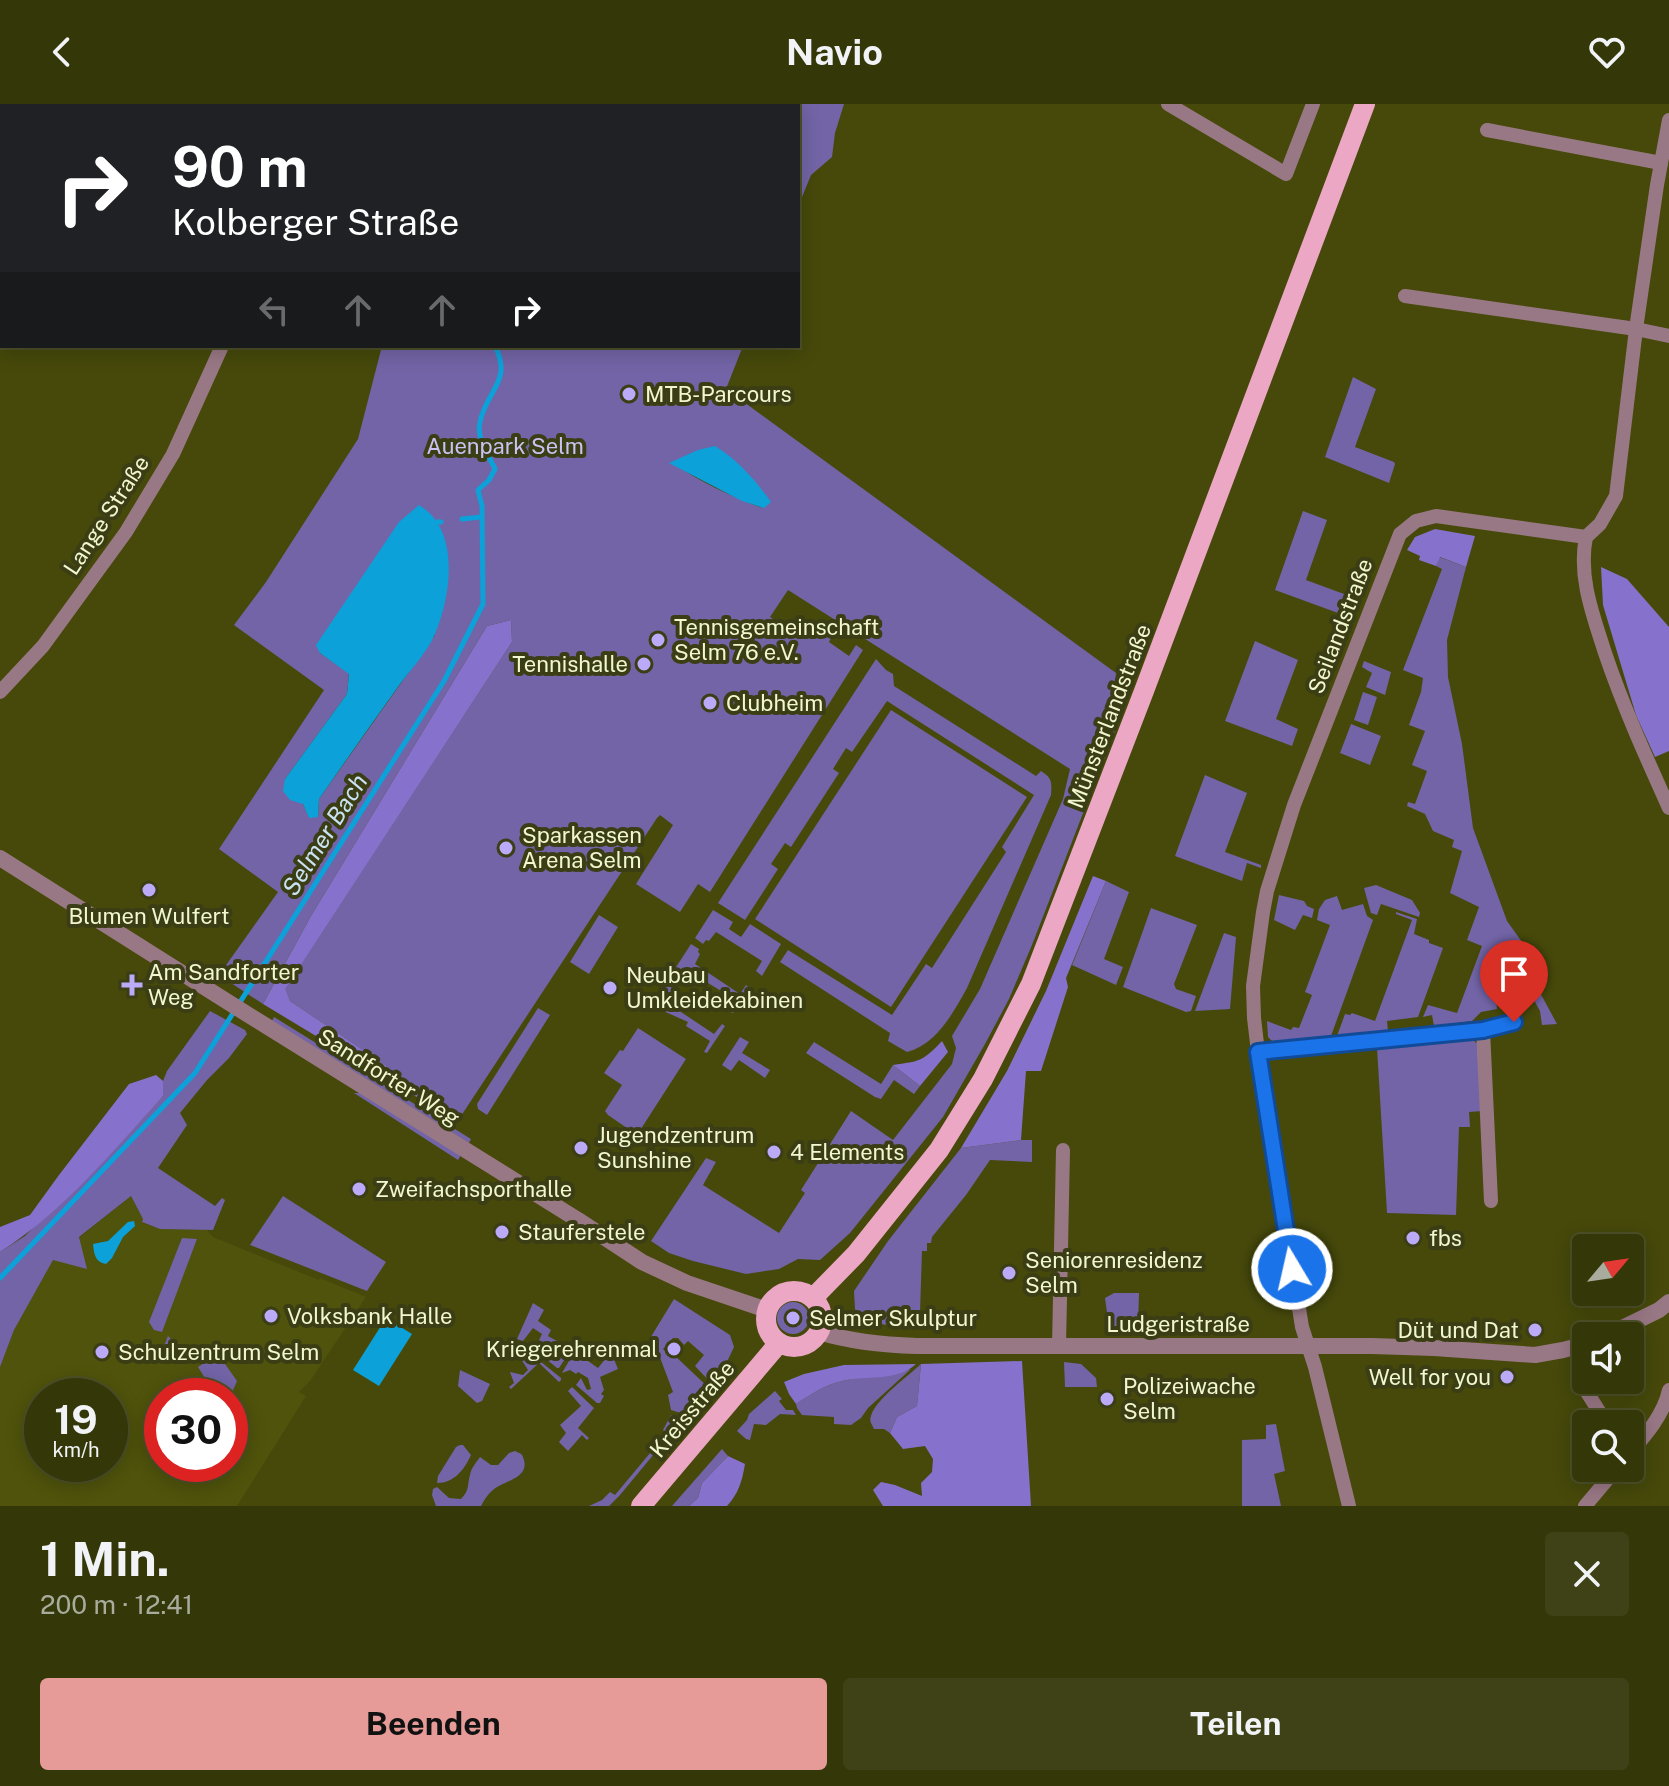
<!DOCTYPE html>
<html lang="de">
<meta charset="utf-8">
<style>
:root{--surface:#343708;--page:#3f4216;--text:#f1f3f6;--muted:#a9ac9c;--line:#4e5129;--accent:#e69b98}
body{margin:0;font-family:"Public Sans",sans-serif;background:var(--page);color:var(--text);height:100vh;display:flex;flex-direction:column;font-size:30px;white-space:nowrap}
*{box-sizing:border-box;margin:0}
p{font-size:26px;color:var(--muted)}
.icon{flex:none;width:44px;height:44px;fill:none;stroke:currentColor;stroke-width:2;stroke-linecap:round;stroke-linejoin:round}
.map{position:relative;height:1402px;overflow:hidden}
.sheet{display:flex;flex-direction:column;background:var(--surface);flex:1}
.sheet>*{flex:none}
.hud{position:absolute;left:0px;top:0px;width:800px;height:244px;box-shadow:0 4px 20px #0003,0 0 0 2px var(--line);background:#202124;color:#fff;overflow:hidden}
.needle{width:52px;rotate:61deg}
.fabs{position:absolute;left:1572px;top:1130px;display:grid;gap:16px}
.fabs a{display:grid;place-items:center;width:72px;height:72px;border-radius:8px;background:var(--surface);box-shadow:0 4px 20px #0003,0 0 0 2px var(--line);font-size:40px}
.speed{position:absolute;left:24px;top:1274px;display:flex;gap:16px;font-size:40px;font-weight:700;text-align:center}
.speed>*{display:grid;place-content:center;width:104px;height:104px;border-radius:50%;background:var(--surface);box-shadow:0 4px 20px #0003,0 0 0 2px var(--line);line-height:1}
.speed small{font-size:20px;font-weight:400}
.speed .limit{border:12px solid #d22;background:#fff;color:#111}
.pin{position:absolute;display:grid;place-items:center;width:68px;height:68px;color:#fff;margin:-82px -34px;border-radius:50% 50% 50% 0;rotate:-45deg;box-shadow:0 0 8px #0007}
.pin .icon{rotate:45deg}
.me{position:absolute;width:88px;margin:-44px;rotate:351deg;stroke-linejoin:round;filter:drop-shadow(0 0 6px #0008)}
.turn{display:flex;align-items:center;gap:28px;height:168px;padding:0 40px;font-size:36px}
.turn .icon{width:104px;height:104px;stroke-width:2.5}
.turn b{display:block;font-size:56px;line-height:68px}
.lanes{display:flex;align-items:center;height:76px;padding:0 40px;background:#0003;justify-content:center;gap:40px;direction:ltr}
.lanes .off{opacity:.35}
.round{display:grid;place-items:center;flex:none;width:84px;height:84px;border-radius:8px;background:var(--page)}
.head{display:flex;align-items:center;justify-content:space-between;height:136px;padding:0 40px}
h1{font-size:48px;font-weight:700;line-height:60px}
.button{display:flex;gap:16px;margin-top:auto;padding:16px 40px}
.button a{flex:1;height:92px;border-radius:8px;background:var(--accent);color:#111;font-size:32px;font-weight:700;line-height:92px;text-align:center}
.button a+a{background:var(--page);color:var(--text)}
header{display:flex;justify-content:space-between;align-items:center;height:104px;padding:0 40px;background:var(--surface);font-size:36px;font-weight:700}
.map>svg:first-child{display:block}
</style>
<header><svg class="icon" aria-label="back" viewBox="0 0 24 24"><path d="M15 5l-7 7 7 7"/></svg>Navio<svg class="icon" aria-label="heart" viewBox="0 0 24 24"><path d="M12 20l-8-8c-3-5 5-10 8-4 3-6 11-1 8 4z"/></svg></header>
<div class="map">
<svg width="1669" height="1402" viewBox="0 0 1669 1402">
<rect width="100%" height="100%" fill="#46490a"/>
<path fill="#4f530b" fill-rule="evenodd" d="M 131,1092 L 143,1115 L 143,1119 L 160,1125 L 207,1126 L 213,1133 L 319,1176 L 320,1174 L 366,1193 L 310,1277 L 299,1288 L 306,1292 L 237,1402 L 0,1402 L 0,1263 L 14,1226 L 53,1155 ZM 42,1292 L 110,1292 L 110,1360 L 42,1360 ZM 162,1292 L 230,1292 L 230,1360 L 162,1360 Z"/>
<g fill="#7264a6" fill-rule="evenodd">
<polygon points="446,0 844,0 835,29 832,53 811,71 798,103 798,2 446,2"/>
<path d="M 382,242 L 743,242 L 726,285 L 1116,569 L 1114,587 L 1128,593 L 1032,841 L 1009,895 L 985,940 L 943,1013 L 850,1129 L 820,1156 L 798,1155 L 779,1165 L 746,1170 L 693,1157 L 669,1149 L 651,1137 L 706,1054 L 716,1058 L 703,1081 L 779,1129 L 805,1089 L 801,1086 L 851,1007 L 893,1036 L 952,960 L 956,944 L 952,932 L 980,885 L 1063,695 L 1070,665 L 788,486 L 770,513 L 794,529 C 808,511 818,519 833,530 L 829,538 L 849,552 L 856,541 L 863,546 L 710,788 L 698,780 L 680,808 L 636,780 L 673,721 L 660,711 L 657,714 L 461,1012 L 290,897 L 284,885 L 512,538 L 511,516 L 487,522 L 311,812 L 263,900 L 219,871 L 278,788 L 219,745 L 324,586 L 234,521 L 266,478 L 358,335 ZM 676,357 L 763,404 C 731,393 699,377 671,358 ZM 435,531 L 319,695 L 318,713 L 309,713 L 303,700 L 285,675 L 347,590 L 349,569 L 320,549 Z"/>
<polygon points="1353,273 1376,285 1355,343 1394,358 1395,360 1389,379 1325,353"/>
<polygon points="1303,407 1327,416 1306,476 1344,490 1338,509 1275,486"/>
<polygon points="1439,453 1466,463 1447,536 1448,573 1462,640 1473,724 1507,817 1522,838 1537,883 1557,920 1542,921 1540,907 1529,887 1527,873 1494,877 1497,905 1481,908 1472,917 1434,922 1432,911 1423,913 1428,901 1457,909 1482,842 1467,836 1479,803 1450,789 1462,747 1452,743 1454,736 1433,727 1425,710 1407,702 1408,698 1415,700 1427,667 1412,661 1425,627 1409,621 1421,588 1423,574 1403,566 1442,465 1436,462"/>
<polygon points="1255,537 1298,556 1276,615 1298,625 1292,642 1225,617"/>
<path d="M 876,555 L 886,566 L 893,570 L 894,582 L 1036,672 L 1041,667 C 1052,674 1052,678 1051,691 L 967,884 C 953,909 937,940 907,948 L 888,937 L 890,929 L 780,858 L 788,846 L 892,911 L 926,860 L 932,864 L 1006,748 L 1002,743 L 1034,691 L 887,597 L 852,648 L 846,644 L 833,665 L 839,669 L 791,743 L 785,739 L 771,760 L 778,765 L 745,816 L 718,799 Z"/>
<polygon points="1364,557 1391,568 1385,591 1366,583 1372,569 1362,563"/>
<polygon points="1363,588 1377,593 1368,621 1354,616"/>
<polygon points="891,606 1027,693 891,903 755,815"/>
<polygon points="1351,620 1381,632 1370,661 1340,649"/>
<polygon points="1205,671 1247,689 1225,748 1261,761 1261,764 1247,759 1242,777 1175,752"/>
<polygon points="1106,777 1129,788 1104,855 1123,863 1116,881 1072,861"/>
<polygon points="1376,781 1412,796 1420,809 1419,813 1381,800 1377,811 1371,809 1364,784"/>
<polygon points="1279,791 1304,797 1307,802 1314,805 1312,814 1303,811 1295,826 1274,816"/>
<polygon points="1337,792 1342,806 1363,800 1367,812 1373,816 1331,932 1273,938 1268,933 1267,917 1291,926 1293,923 1299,924 1312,891 1305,888 1330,821 1317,816 1319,805 1325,796"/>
<polygon points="1151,804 1197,821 1174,880 1176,885 1196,892 1191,907 1186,908 1123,883"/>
<polygon points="713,806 733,818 729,825 741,833 750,820 781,840 762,872 756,867 762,857 716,828 709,837 706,836 703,840 695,834"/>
<polygon points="1396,808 1417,815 1414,830 1429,836 1429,839 1443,844 1418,913 1387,917 1388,927 1337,932 1345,910 1350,911 1352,909 1375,917 1412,816 1396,810"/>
<polygon points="599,811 618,823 589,870 570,858"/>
<polygon points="1224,829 1236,833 1230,905 1195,907"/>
<polygon points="691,840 699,845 698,848 700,850 695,860 740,890 746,881 749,884 733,909 731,908 736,896 690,868 683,878 681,876 677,879 669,874"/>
<polygon points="666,879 673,885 672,887 674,889 669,900 714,930 722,920 725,922 707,949 704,948 710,937 686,922 688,918 652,902"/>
<polygon points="538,904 550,911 487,1011 478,1005 477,1000"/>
<polygon points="210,907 245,926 247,930 229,954 207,976 180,1009 187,1021 158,1064 215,1102 222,1094 225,1096 213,1126 160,1125 142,1118 143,1115 131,1092 79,1133 87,1165 53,1156 14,1226 0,1263 0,1148 25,1132 163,992 163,977 167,967"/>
<polygon points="274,913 471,1035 469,1039 272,917"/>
<polygon points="638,924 686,955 637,1031 608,1011 605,1007 622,981 604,969 620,946 623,947"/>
<polygon points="740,933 749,938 742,949 770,966 765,974 739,956 731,967 722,961"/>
<polygon points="1464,936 1473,936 1481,943 1483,1007 1469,1008 1470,1023 1459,1023 1456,1111 1387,1109 1377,944"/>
<polygon points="814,938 881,980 893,961 920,982 914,990 894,976 881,995 875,993 806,949"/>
<polygon points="354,989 365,989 461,1051 458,1056"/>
<polygon points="1021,1036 1032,1036 1032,1058 990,1056 966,1091 932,1133 931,1139 927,1139 927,1147 922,1147 920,1209 969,1212 968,1222 901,1223 874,1219 860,1212 855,1205 854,1187 888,1137 961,1044"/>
<polygon points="283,1092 386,1158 367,1187 250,1141"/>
<polygon points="182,1134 197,1135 162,1228 154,1226 149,1218"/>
<polygon points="1114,1189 1139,1189 1138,1222 1109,1223 1105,1194"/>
<polygon points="674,1195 730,1231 734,1243 724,1264 712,1280 695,1262 704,1251 688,1237 684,1241 678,1234 673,1234 663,1245 670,1253 673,1250 709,1284 687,1311 671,1306 668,1291 673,1288 656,1243 652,1244 649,1236"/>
<circle cx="793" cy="1214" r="16"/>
<polygon points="533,1199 544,1206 538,1217 551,1226 548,1232 564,1241 567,1237 574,1241 559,1264 557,1264 540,1250 539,1248 545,1241 539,1236 542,1230 533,1224 523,1237 517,1235"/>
<polygon points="168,1232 174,1238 223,1257 237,1277 230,1293 216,1292 198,1263 207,1257 165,1244 164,1242"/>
<polygon points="520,1241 561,1274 561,1276 559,1278 539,1259 511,1285 509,1283 514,1279 510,1268 523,1271 528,1266 516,1247"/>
<polygon points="616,1242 620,1244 613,1253 618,1265 600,1273 604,1286 601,1290 604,1292 600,1299 597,1299 576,1281 581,1274 587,1286 591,1285 588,1274 578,1268 576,1270 570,1266 562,1269 577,1243 580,1245 578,1250 598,1264"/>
<polygon points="1064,1258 1081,1260 1096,1274 1097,1283 1065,1283"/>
<path d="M 921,1260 L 917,1302 L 897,1313 L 890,1329 L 884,1325 L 874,1325 C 872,1320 869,1318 871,1312 C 875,1296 908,1272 921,1260 Z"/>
<path d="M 911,1265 L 868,1304 L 861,1314 L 851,1321 L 834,1320 L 834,1313 L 802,1311 L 797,1304 L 796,1300 C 812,1290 824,1281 842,1277 C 865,1271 887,1274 911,1265 Z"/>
<polygon points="460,1266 490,1280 482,1297 477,1299 458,1282"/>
<polygon points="572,1283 594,1304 578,1324 589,1334 587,1336 582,1331 568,1347 559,1338 566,1329 560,1321 581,1302 568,1287"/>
<polygon points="775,1287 782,1295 779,1297 786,1306 793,1306 796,1311 780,1310 766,1321 754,1320 750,1336 746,1335 737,1327 747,1316 749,1310"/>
<polygon points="671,1311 683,1315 620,1391 609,1402 589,1402 602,1396 610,1388 615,1391 666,1330 663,1326"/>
<polygon points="1276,1320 1285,1367 1274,1370 1281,1402 1242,1402 1242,1336 1266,1335 1266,1321"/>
<path d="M 460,1341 L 463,1341 L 471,1351 C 464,1366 454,1379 437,1379 L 438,1372 L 456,1343 Z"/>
<polygon points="722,1345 728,1352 702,1379 698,1394 689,1402 672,1402"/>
<path d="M 515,1347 C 521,1350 522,1349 524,1356 C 529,1375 502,1377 493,1386 C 488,1390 484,1396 481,1402 L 436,1402 L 432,1391 L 433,1385 L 437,1383 L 449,1394 L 461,1395 C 470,1386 467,1381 470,1371 C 471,1364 476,1359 480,1353 L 491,1361 L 498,1361 L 509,1349 Z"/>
</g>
<g fill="#8671cc">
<polygon points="1435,425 1475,432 1466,463 1440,453 1436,462 1419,456 1420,452 1407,446 1415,433"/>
<polygon points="1601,463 1627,475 1669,523 1669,647 1655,653 1636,611 1603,501"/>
<polygon points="511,516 512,538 510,541 285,885 290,897 445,1001 440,1007 263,900 311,812 487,522"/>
<polygon points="1093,772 1106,777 1066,874 1068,883 1041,967 1026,967 1021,1036 961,1044 1007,967 1046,887"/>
<path d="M 942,937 L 948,948 L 920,982 L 893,961 C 920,957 922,958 942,937 Z"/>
<path d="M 156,971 L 163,977 L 163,992 C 113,1047 63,1108 0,1148 L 0,1123 L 30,1111 L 59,1071 L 129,980 Z"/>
<polygon points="1022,1257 1031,1402 883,1402 873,1386 881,1378 895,1381 922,1392 921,1379 932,1368 933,1355 925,1342 903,1345 890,1329 897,1313 917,1302 921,1260"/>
<path d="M 916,1260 C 897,1278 866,1271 842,1277 C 824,1281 812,1290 796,1300 L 789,1290 L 784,1278 L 804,1270 L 844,1261 Z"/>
<path d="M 728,1352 L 745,1360 C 742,1377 739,1389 727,1402 L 689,1402 L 698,1394 L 702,1379 Z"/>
</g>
<g fill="#0ca1d9">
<path d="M 715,342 C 739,357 754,375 771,398 L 764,404 L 742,397 L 669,359 L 698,346 Z"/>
<path d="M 419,401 C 461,426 451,492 435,530 C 428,547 412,564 400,580 C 373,618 346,656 319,695 L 318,713 L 309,714 L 303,700 L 290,696 L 283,687 L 285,675 L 347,590 L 349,570 L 320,549 L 316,541 L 399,418 Z"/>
<path d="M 134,1117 L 135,1122 L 123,1133 L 112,1154 L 106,1160 C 95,1158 94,1150 93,1140 L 108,1137 L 128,1118 Z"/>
<polygon points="386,1214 412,1230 379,1282 353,1266"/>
</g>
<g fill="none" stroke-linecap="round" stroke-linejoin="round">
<g stroke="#0ca1d9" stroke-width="5">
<polyline points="530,0 532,2"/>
<polyline points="462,415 481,413"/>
<polyline points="437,418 441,418"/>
<path d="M 0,1174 L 195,969 L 444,577 L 483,500 L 482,402 L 478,386 L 489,376 L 495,365 C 488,350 476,334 480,318 C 486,287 513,277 495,242"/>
</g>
<g stroke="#997885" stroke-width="14">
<polyline points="1168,0 1286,70 1313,0"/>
<polyline points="14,2 15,0"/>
<polyline points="318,2 319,0"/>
<polyline points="1487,26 1661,59"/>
<polyline points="0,32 2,28"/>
<polyline points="1405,192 1636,225 1669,232"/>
<polyline points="1586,433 1600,420 1616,392 1636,225 1657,81 1669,16"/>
<path d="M 1586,433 C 1578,473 1593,511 1605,549 C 1623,602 1646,653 1669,704"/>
<polyline points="0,588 43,542 126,428 173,350 222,242"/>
<polyline points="1483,926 1491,1097"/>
<polyline points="1258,948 1483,926 1514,918"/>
<polyline points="1059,1243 1063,1046"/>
<polyline points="1585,1285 1607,1320"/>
<path d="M 1630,1349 C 1646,1331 1664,1310 1669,1286"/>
<polyline points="1349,1402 1315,1263 1302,1223 1258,948 1254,914 1253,882 1263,808 1267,787 1294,701 1400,430 1416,417 1436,412 1586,433"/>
<polyline points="1585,1402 1617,1364"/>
</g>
<g stroke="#997885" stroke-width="16">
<polyline points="0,754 239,905 578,1116 642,1158 687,1179 767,1206"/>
<path d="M 819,1228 C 852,1238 883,1241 917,1242 L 1372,1242 L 1434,1244 L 1535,1251 L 1563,1246 L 1586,1240"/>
<polyline points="1606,1232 1659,1206 1669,1198"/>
</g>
<g stroke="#eba7c3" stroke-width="20">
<circle cx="794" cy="1215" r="28"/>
<polyline points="813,1194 856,1150 939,1046 983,975 1031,880 1144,587 1365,0"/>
<polyline points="641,1402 779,1239"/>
</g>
</g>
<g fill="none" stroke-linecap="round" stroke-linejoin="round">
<g stroke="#114b97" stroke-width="20">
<polyline id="route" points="1292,1165 1258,948 1483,926 1514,918"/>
</g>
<use href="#route" stroke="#1a73e8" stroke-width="14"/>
</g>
<g fill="#baaaf7" stroke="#3b3e15" stroke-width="3">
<circle cx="629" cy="290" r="8"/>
<circle cx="658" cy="536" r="8"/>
<circle cx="644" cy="560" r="8"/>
<circle cx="710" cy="599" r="8"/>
<circle cx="506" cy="744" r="8"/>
<circle cx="149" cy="786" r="8"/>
<path d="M128 869h8v8h8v8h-8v8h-8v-8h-8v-8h8z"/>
<circle cx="610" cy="884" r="8"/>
<circle cx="581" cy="1044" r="8"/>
<circle cx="774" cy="1048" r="8"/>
<circle cx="359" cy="1085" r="8"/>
<circle cx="502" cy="1128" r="8"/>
<circle cx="1413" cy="1134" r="8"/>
<circle cx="1009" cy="1169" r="8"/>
<circle cx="271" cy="1212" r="8"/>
<circle cx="793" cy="1214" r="8"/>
<circle cx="1535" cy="1226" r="8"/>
<circle cx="674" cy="1245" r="8"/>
<circle cx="102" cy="1248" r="8"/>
<circle cx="1507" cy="1273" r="8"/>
<circle cx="1107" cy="1295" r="8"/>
</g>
<g text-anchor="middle" stroke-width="8" stroke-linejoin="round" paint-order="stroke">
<g font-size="22" fill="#f2f7d0" stroke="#3b3e15" text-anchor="start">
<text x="645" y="298">MTB-Parcours</text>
<text x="674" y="531">Tennisgemeinschaft<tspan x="674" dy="25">Selm 76 e.V.</tspan></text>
<text x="628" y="568" text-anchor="end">Tennishalle</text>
<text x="726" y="607">Clubheim</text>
<text x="522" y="739">Sparkassen<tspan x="522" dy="25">Arena Selm</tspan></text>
<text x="149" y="820" text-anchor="middle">Blumen Wulfert</text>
<text x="148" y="876">Am Sandforter<tspan x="148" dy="25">Weg</tspan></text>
<text x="626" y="879">Neubau<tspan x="626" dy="25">Umkleidekabinen</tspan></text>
<text x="597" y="1039">Jugendzentrum<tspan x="597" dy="25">Sunshine</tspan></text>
<text x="790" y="1056">4 Elements</text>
<text x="375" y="1093">Zweifachsporthalle</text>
<text x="518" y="1136">Stauferstele</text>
<text x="1429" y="1142">fbs</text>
<text x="1025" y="1164">Seniorenresidenz<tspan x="1025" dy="25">Selm</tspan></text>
<text x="287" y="1220">Volksbank Halle</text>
<text x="809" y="1222">Selmer Skulptur</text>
<text x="1519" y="1234" text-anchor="end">Düt und Dat</text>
<text x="658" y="1253" text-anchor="end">Kriegerehrenmal</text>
<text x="118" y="1256">Schulzentrum Selm</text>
<text x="1491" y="1281" text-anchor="end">Well for you</text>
<text x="1123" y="1290">Polizeiwache<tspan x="1123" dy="25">Selm</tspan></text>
</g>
<g font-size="22" fill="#cac2f2" stroke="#3b3e15">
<text x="505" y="350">Auenpark Selm</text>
</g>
<g font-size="22" fill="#f2f7d0" stroke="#3b3e15">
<text transform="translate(106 411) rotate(-57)" y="8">Lange Straße</text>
<text transform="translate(1340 522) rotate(-69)" y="8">Seilandstraße</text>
<text transform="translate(1109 612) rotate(-69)" y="8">Münsterlandstraße</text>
<text transform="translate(389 973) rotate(32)" y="8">Sandforter Weg</text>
<text x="1178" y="1228">Ludgeristraße</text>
<text transform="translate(692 1305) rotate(-50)" y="8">Kreisstraße</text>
</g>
<g font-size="24" font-style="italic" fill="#cae3f2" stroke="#3b3e15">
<text transform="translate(325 731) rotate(-58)" y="8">Selmer Bach</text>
</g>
</g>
</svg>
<div class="fabs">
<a><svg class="needle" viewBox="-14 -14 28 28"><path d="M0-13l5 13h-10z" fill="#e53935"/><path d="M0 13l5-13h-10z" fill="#a9ac9c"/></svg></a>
<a><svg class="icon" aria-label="sound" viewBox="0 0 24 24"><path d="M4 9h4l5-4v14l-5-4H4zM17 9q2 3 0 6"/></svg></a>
<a><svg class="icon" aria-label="search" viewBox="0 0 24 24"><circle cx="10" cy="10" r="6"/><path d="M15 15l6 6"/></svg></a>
</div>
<div class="speed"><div>19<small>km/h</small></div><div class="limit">30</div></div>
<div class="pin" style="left:1514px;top:918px;background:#d93025"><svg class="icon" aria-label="arrive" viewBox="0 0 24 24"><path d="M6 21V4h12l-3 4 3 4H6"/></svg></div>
<svg class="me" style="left:1292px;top:1165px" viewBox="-20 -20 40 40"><circle r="17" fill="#1a73e8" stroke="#fff" stroke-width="3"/><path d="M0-11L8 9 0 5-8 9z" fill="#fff"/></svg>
<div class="hud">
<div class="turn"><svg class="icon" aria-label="right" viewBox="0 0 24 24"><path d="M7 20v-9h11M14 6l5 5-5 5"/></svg><div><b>90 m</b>Kolberger Straße</div></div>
<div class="lanes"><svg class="icon off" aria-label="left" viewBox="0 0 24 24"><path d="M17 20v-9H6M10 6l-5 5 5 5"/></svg><svg class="icon off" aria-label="ahead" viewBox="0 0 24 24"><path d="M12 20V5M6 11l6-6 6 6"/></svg><svg class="icon off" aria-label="ahead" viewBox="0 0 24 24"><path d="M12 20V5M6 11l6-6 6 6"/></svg><svg class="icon" aria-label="right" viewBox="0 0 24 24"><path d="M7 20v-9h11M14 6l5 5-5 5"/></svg></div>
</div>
</div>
<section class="sheet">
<div class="head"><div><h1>1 Min.</h1><p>200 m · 12:41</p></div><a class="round"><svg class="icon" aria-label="close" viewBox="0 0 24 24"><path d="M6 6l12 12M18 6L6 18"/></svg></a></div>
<div class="button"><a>Beenden</a><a>Teilen</a></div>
</section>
